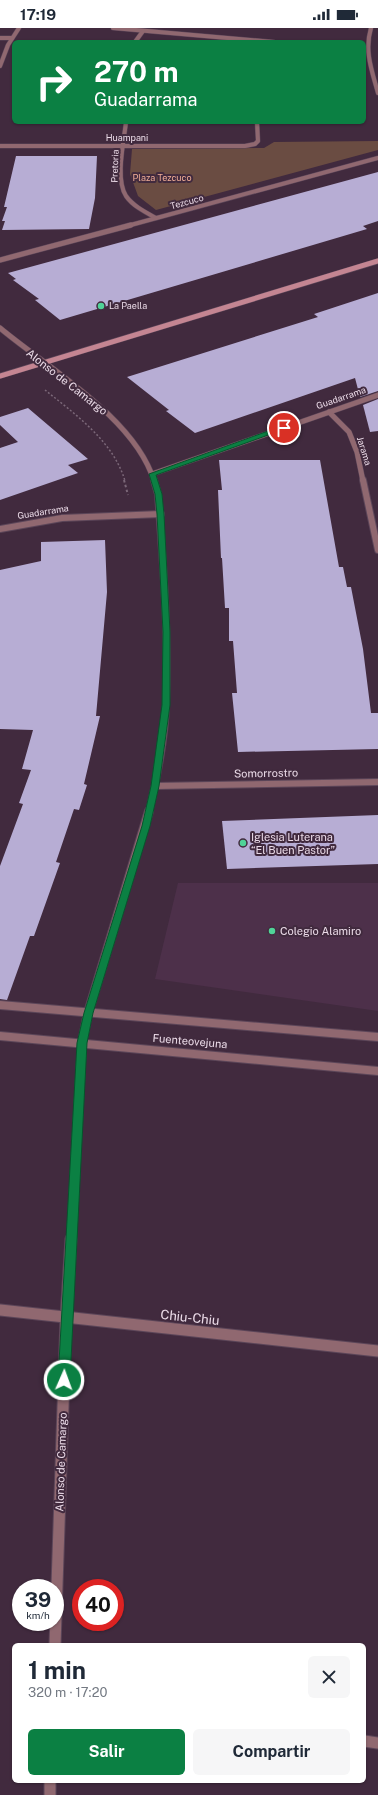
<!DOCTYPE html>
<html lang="es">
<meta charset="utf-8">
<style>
:root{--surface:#fff;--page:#f6f6f7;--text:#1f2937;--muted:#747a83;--accent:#0b8043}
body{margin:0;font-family:"Public Sans",sans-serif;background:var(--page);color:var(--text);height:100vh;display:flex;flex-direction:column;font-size:15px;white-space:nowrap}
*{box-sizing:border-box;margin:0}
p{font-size:13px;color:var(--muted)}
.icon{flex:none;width:22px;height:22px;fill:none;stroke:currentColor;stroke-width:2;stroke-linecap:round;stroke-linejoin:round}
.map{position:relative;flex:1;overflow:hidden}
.sheet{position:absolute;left:12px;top:1615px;width:354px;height:140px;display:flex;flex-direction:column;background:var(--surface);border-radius:6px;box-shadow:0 1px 3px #0004}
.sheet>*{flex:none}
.banner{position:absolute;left:12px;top:12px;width:354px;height:84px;border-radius:6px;box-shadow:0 1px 3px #0004;background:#0b8043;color:#fff;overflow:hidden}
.speed{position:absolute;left:12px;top:1551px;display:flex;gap:8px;font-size:20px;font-weight:700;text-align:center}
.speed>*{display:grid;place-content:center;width:52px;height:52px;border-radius:50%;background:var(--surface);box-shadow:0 1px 3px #0004;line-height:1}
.speed small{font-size:10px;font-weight:400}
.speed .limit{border:6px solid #d22;background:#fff;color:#111}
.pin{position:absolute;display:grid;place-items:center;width:34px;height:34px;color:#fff;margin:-17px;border:2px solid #fff;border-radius:50%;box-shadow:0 1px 4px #0007}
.me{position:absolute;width:44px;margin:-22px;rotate:2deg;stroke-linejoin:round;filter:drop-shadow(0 0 3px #0008)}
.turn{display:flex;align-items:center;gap:14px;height:84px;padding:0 16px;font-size:18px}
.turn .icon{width:52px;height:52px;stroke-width:2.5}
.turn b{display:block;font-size:28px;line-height:34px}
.round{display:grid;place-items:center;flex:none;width:42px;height:42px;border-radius:6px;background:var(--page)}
.summary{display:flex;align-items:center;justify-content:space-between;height:68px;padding:0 16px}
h1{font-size:24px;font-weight:700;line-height:30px}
.action{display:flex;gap:8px;margin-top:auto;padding:8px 16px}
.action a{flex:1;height:46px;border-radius:6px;background:var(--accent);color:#fff;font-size:16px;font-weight:700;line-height:46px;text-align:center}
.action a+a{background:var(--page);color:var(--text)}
.status{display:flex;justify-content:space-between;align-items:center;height:28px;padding:0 20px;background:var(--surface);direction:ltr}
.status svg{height:11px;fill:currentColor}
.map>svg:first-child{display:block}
</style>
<div class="status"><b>17:19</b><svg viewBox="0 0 49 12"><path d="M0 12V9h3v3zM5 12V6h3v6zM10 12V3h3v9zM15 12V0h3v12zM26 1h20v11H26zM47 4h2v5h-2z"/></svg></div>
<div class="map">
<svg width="378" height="1767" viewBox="0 0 378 1767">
<rect width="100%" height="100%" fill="#412a3e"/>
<polygon fill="#4d304a" points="178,855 378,855 378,983 155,951"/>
<polygon fill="#6a4c42" points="378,113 378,122 156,182 138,168 130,146 132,121 264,120 274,114"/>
<g fill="#b7add4">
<polygon points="16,128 97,128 95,170 89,201 2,202 5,193 2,193 7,179 4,179"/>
<polygon points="378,144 378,193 363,198 367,201 60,292 35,272 39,271 13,252 16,251 8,245"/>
<polygon points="378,265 378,363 360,369 355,350 195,405 166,383 169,382 127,349 318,289 314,286"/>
<polygon points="378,371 378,403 370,404 363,377"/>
<polygon points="28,380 88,431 68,437 78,445 0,472 0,420 18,414 0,397 0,389"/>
<polygon points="219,432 320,432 339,539 343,539 347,559 351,559 363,621 371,685 378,685 378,721 238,724 232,665 237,665 233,613 229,613 229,580 225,580 222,530 221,530 218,462 222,462"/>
<polygon points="105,512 107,564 96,688 100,688 84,756 87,757 79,782 74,781 56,834 60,835 34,908 30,908 7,972 0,971 0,838 23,776 19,775 31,742 22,741 33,702 0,701 0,542 41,533 41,514"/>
<polygon points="378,787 378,836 227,841 222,793"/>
</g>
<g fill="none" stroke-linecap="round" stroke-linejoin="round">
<g stroke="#5c4659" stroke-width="5">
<g id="minor-far4">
<polyline points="113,0 274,14"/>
<path d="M 371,0 C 364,23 372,43 378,65"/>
<polyline points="0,10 12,10"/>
<polyline points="135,14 143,3"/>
<path d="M 126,94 C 124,113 115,151 126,168 C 133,178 145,184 156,190"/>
<polyline points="0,118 245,118 255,116 258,113 257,94"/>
<polyline points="127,198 378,130"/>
</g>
</g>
<g stroke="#5c4659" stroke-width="6">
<g id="minor-far3">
<polyline points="0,232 131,197"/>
<polyline points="329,384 349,404 357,424 363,453"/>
<polyline points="152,446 378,367"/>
</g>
</g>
<g stroke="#5c4659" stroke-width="8">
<g id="minor-far2">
<polyline points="363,452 378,522"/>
<polyline points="0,501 62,490 161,486"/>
<polyline points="155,758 378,754"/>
</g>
</g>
<g stroke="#5c4659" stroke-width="10">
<g id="minor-far1">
<polyline points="0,977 378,1009"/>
<polyline points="0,1008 378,1043"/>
</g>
</g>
<g stroke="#5c4659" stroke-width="13">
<g id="minor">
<polyline points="0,1282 378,1323"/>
<polyline points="364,1713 378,1715"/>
</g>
</g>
<g stroke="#5c4659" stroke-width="5">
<polyline id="tertiary-far4" points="0,38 8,17 19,0"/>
</g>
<g stroke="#5c4659" stroke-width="6">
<path id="tertiary-far3" d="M 0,300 C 49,341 135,390 154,453"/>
</g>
<g stroke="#5c4659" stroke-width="8">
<path id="tertiary-far2" d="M 149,784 C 157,749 165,712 166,676 C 169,606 163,536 158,466 L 154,452"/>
</g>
<g stroke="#5c4659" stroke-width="10">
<polyline id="tertiary-far1" points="71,1212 82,1015 88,985 149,783"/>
</g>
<g stroke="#5c4659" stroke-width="13">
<g id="tertiary">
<polyline points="55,1617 66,1290 71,1211"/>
<polyline points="50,1753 50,1767"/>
</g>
</g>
<g stroke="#5c4659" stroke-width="6">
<polyline id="secondary" points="0,348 378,233"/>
</g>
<path stroke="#7b6778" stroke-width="1.5" stroke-dasharray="2 2" stroke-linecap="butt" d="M 45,362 C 75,386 114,414 125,453"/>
<polyline stroke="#7b6778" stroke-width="2" stroke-dasharray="2.5 2.5" stroke-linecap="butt" points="124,452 128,467"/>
<use href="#minor-far4" stroke="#906870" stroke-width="4"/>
<use href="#minor-far3" stroke="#906870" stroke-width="5"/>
<use href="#minor-far2" stroke="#906870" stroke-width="6"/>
<use href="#minor-far1" stroke="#906870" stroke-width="8"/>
<use href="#minor" stroke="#906870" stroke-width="11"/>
<use href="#tertiary-far4" stroke="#906870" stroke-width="4"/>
<use href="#tertiary-far3" stroke="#906870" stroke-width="5"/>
<use href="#tertiary-far2" stroke="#906870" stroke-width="6"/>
<use href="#tertiary-far1" stroke="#906870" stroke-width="8"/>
<use href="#tertiary" stroke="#906870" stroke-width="11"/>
<use href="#secondary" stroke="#c48592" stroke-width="5"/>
</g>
<polygon fill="#0b8043" stroke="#07532c" points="282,398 288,400 156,447 162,466 164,486 170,604 170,677 159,758 150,798 93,985 87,1015 70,1352 68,1356 64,1358 60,1356 58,1352 77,1015 84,985 142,798 151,758 162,677 163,604 157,486 155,466 149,446"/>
<g fill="#50d398" stroke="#412a3e" stroke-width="1.5">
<circle cx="101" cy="278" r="4"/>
<circle cx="243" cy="815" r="4"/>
<circle cx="272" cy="903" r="4"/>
</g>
<g text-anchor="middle" stroke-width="4" stroke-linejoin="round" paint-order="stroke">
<g font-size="9" fill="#ebdbe8" stroke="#412a3e">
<text x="127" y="113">Huampani</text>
<text transform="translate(115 138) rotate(-88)" y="3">Pretoria</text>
<text transform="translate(187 174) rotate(-15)" y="3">Tezcuco</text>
<text transform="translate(341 370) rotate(-19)" y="3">Guadarrama</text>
<text transform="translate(364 423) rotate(73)" y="3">Jarama</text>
<text transform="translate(43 484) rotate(-9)" y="3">Guadarrama</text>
</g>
<g font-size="9" fill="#f1ae97" stroke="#412a3e">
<text x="162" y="153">Plaza Tezcuco</text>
</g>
<g font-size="9" fill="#ebdbe8" stroke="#412a3e" text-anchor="start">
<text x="109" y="281">La Paella</text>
</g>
<g font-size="11" fill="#ebdbe8" stroke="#412a3e">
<text transform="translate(67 354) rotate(38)" y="4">Alonso de Camargo</text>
<text transform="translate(266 745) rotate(-1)" y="4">Somorrostro</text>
<text transform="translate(190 1013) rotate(5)" y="4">Fuenteovejuna</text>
<text transform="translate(61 1434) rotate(-88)" y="4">Alonso de Camargo</text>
</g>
<g font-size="11" fill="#ebdbe8" stroke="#412a3e" text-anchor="start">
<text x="251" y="813">Iglesia Luterana<tspan x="251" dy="13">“El Buen Pastor”</tspan></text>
<text x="280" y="907">Colegio Alamiro</text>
</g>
<g font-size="13" fill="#ebdbe8" stroke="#412a3e">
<text transform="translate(190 1289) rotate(6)" y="5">Chiu-Chiu</text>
</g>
</g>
</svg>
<div class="speed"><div>39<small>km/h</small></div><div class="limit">40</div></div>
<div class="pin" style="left:284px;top:400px;background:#d93025"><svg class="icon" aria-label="arrive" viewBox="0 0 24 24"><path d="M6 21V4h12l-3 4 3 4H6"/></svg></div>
<svg class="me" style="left:64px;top:1352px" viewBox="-20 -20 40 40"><circle r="17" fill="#0b8043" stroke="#fff" stroke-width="3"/><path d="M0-11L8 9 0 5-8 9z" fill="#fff"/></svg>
<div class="banner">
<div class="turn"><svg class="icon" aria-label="right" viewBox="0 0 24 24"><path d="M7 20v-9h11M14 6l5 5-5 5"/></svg><div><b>270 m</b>Guadarrama</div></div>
</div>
<section class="sheet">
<div class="summary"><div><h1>1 min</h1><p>320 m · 17:20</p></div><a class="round"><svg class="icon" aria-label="close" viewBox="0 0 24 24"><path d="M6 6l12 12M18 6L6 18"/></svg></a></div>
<div class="action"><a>Salir</a><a>Compartir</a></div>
</section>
</div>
